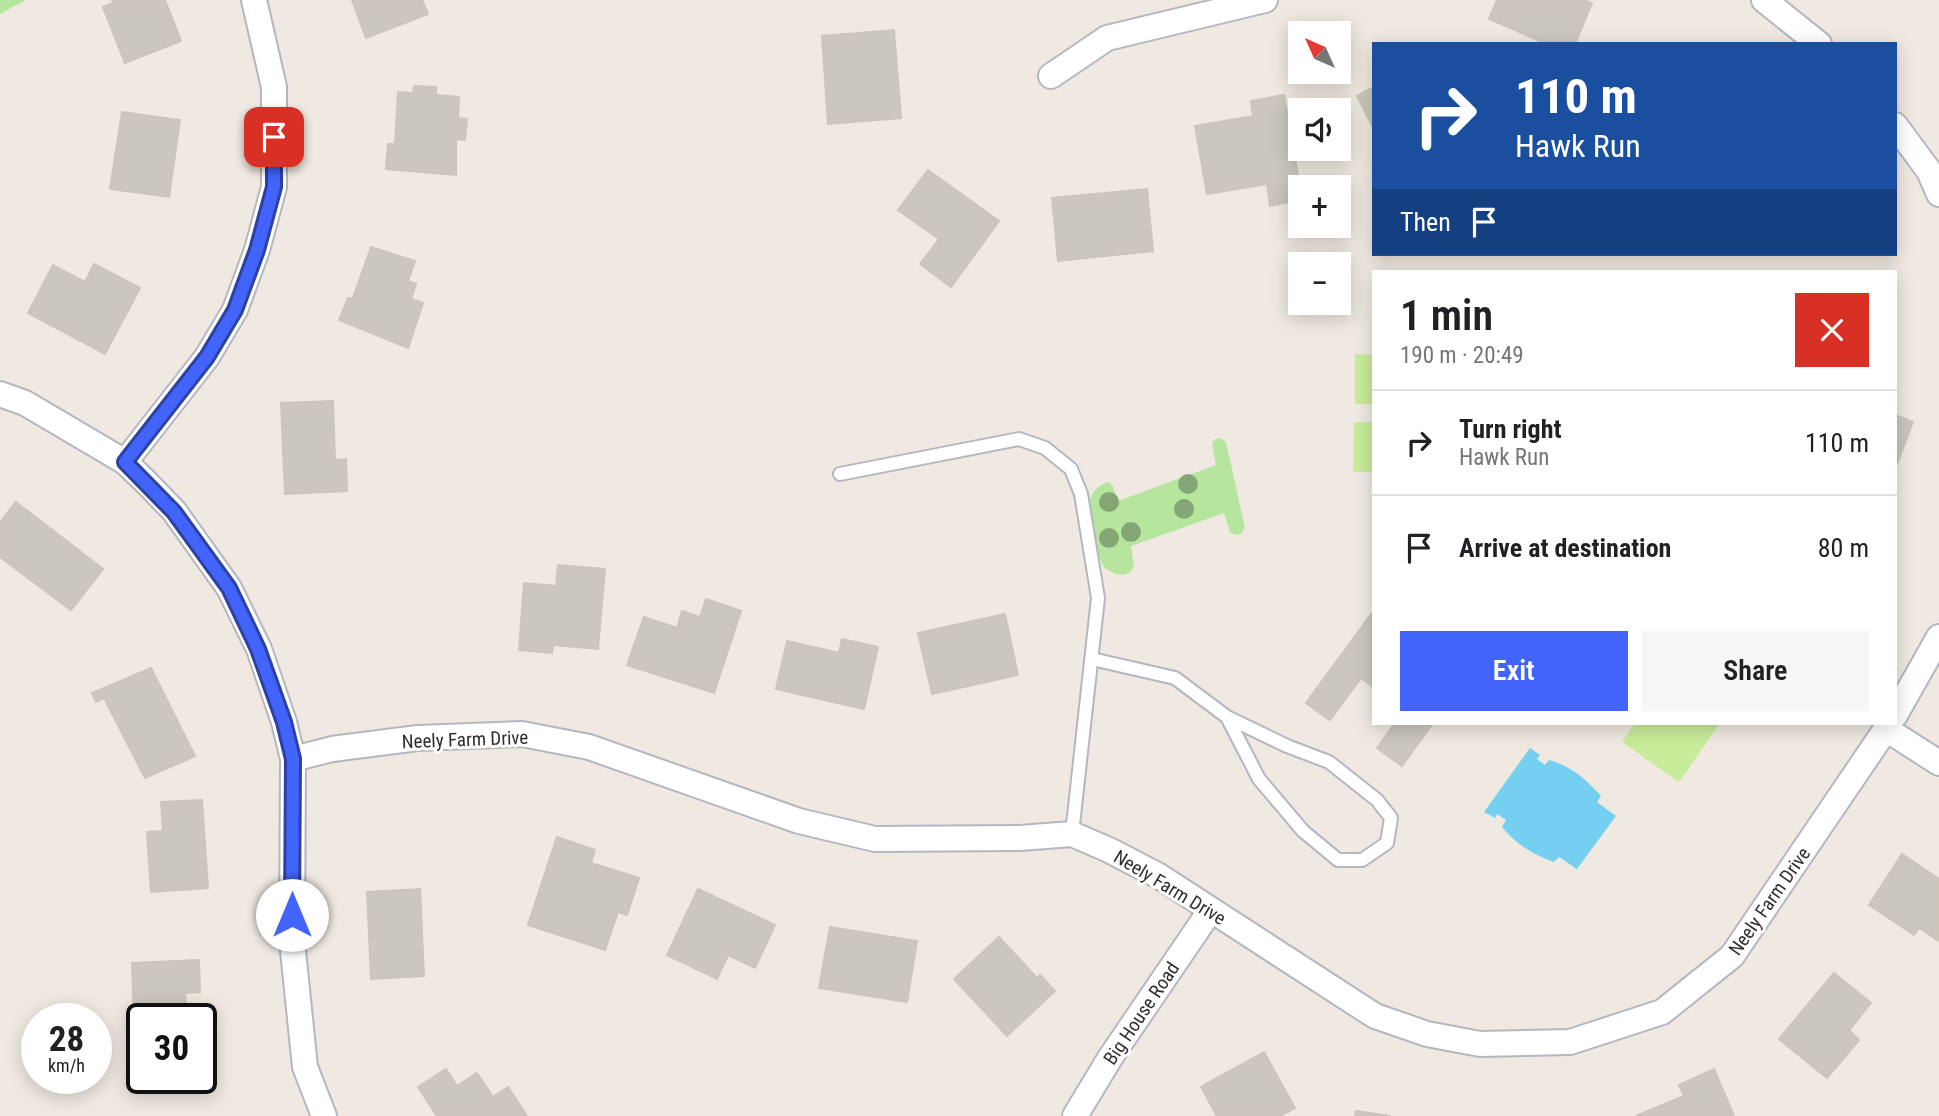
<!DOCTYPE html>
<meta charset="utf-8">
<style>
:root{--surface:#fff;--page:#f6f6f6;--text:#202124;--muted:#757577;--line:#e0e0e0;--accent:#4264fb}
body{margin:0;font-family:"Roboto Condensed",sans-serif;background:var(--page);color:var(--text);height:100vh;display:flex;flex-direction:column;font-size:26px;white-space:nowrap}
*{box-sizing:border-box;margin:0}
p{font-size:23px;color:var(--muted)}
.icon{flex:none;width:38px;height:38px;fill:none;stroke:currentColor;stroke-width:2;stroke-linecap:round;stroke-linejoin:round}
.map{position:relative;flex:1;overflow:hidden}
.side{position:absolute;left:1372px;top:270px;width:525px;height:455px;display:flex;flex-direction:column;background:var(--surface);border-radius:0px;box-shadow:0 4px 18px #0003}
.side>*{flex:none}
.banner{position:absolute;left:1372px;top:42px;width:525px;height:214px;border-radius:0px;box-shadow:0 4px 18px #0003;background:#1a4fa0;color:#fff;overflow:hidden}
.needle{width:46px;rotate:315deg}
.controls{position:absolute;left:1288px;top:21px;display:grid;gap:14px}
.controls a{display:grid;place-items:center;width:63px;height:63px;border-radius:0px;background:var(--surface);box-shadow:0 4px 18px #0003;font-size:35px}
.speed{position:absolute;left:21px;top:1003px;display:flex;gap:14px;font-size:35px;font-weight:700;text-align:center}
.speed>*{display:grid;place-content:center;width:91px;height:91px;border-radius:50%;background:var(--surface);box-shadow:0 4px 18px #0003;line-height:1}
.speed small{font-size:18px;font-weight:400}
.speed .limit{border:4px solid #111;border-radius:10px;background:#fff;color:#111}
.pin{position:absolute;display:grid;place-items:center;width:60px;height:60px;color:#fff;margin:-30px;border-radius:14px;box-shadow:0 4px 10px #0006}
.me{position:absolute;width:77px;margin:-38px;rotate:0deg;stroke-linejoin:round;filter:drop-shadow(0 0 5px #0008)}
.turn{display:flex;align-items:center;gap:24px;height:147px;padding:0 28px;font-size:32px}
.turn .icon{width:91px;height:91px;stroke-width:2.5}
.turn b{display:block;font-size:49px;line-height:60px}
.then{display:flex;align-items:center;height:66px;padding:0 28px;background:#0003;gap:14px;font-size:26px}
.round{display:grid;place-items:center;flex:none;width:74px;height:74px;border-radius:0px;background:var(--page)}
.head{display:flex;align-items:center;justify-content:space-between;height:119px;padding:0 28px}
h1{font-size:42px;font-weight:600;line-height:52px}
.action{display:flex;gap:14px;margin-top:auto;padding:14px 28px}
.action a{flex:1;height:80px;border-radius:0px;background:var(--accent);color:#fff;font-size:28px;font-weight:600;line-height:80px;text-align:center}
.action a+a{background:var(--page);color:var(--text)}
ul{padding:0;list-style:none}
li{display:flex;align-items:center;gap:21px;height:105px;padding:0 28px;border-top:2px solid var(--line)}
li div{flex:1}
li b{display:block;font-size:26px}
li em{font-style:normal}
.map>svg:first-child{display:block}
</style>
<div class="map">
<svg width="1939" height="1116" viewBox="0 0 1939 1116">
<rect width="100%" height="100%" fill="#efe9e1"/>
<g fill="#b6e59e">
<polygon points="0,0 26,0 0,14"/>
<path d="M 1220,438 L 1226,442 L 1245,528 L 1241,534 L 1235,535 L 1230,532 L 1224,513 L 1131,546 L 1134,567 C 1129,574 1125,576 1116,574 C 1111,572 1106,570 1103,565 C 1097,556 1088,512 1090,501 C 1092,491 1099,485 1108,482 L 1113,486 L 1118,501 L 1216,465 L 1212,444 L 1215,439 Z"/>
</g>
<g fill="#c9ec9a">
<polygon points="1355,354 1374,355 1374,404 1355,404"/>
<polygon points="1354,422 1374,422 1374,472 1353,472"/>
<polygon points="1635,723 1720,723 1679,782 1622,742"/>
</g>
<path fill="#75cff0" d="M 1530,748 L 1540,755 L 1537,759 L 1545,765 L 1549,760 C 1571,766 1586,779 1601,796 L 1597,802 L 1616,816 L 1577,869 L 1559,857 L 1554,862 C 1533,855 1516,844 1502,827 L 1506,820 L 1497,814 L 1495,818 L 1484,812 Z"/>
<g fill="#cbc7bf" stroke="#cbc5ba" stroke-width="2">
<polygon points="112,0 165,0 181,41 125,63 103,7 113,3"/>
<polygon points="352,0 422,0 428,14 366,38"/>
<polygon points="1497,0 1584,0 1592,3 1575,44 1539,44 1540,41 1489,19"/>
<polygon points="894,30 901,118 828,124 822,36"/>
<polygon points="414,86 436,87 436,95 459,97 458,118 467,119 465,140 456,139 456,175 386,169 388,144 395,144 398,92 413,93"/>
<polygon points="1374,87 1374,129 1357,96"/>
<polygon points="1284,95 1300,187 1300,200 1270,206 1267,184 1207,194 1195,126 1253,116 1251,101"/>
<polygon points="122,112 180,120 169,197 110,189"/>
<polygon points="928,170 999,221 951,287 920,264 939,239 898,210"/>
<polygon points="1147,189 1153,251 1058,261 1052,198"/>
<polygon points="371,247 415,261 408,281 416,284 411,299 423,303 408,348 339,320 348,298 353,298"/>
<polygon points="94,264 140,288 105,354 28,313 53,265 85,282"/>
<polygon points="333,401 335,460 346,459 347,491 285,494 281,403"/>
<polygon points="1895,415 1913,422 1895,469"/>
<polygon points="16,502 103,569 71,610 0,557 0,522"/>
<polygon points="558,565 605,569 598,649 553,645 552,653 519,650 524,583 556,586"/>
<polygon points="706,599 741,611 714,693 627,665 644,617 677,628 682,611 700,617"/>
<polygon points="1374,610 1374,687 1361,678 1330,720 1306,703"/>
<polygon points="1005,614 1018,675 932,694 918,633"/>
<polygon points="842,639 878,647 864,709 776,689 787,641 839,653"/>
<polygon points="151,668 195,756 145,778 104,698 96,702 92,693"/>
<polygon points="1395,723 1433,723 1402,766 1377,748"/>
<polygon points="202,800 208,888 151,892 147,832 163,831 161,802"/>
<polygon points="557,837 595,850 591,863 639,878 627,915 618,912 605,950 528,925"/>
<polygon points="1902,854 1939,879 1939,941 1919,928 1914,935 1869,905"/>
<polygon points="420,889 424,976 371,979 367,892"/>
<polygon points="698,889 775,925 755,968 728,955 717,979 667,955"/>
<polygon points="830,927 917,941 907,1002 819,988"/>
<polygon points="999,937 1037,978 1040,975 1055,991 1007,1036 954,979"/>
<polygon points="199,960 200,992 185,993 187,1018 142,1018 142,1047 135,1048 132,963"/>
<polygon points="1834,973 1871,1003 1849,1030 1859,1040 1827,1078 1779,1039"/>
<polygon points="1264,1052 1295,1108 1280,1116 1217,1116 1201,1087"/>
<polygon points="446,1069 457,1086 477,1073 493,1097 508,1087 527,1116 437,1116 418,1087"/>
<polygon points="1714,1069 1734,1116 1636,1116 1684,1096 1679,1085"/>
<polygon points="1356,1111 1391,1116 1355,1116"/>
</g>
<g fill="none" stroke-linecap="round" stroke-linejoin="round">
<g stroke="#b4b7c1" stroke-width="16">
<g id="service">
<polyline points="840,474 1019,439 1045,448 1071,469 1081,494 1098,598 1072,834"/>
<polyline points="1092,659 1175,678 1227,717 1287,746 1329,762 1377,800 1391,818 1387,843 1362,860 1338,860 1303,831 1259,779 1227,717"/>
</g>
</g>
<g stroke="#b4b7c1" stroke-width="28">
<g id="minor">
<polyline points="1764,0 1819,44"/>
<polyline points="1051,76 1107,38 1265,0"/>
<polyline points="1895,125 1929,171 1939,194"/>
<polyline points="0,394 25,403 125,462 144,480 174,511 229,588 259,649 284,722 293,759 292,941 305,1067 324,1116"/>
<polyline points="125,462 207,357 235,310 257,250 274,187 274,87 254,0"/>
<polyline points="1895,715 1939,637"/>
<polyline points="1886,729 1939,763"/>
<polyline points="293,759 332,749 418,738 522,734 589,747 799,821 875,839 1020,838 1072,834 1109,850 1159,876 1375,1016 1427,1034 1480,1044 1570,1042 1662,1012 1732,956 1890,723"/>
<polyline points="1075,1116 1110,1058 1210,911"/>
</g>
</g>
<use href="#service" stroke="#fff" stroke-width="12"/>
<use href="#minor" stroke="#fff" stroke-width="24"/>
</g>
<g fill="#84a574">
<circle cx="1188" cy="484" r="10"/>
<circle cx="1109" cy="502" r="10"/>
<circle cx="1184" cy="509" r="10"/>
<circle cx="1131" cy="532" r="10"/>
<circle cx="1109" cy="538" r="10"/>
</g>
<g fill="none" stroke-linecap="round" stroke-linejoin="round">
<g stroke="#2b41a3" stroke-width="18">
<polyline id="route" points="274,137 274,187 257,250 235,310 207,357 125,462 174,512 229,588 258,649 284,722 293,759 292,915"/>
</g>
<use href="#route" stroke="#4264fb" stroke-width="12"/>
</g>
<g text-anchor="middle" stroke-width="6" stroke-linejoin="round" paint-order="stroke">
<g font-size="19" fill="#2e2e2e" stroke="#fff">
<text transform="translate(465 739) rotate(-2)" y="7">Neely Farm Drive</text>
<text transform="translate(1170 887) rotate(31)" y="7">Neely Farm Drive</text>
<text transform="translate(1769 901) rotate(-55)" y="7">Neely Farm Drive</text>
<text transform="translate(1141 1013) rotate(-56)" y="7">Big House Road</text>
</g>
</g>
</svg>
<div class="controls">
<a><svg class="needle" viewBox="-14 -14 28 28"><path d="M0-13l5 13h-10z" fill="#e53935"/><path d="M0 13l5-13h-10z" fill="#757577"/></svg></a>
<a><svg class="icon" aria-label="sound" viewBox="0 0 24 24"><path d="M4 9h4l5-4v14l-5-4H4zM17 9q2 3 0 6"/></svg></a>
<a>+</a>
<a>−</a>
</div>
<div class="speed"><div>28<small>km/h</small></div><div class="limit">30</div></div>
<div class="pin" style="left:274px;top:137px;background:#d93025"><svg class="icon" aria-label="arrive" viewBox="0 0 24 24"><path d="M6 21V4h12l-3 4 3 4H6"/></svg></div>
<svg class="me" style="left:292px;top:915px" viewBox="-20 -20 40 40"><circle r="19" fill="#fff"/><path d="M0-13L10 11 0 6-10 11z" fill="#4264fb"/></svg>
<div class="banner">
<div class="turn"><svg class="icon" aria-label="right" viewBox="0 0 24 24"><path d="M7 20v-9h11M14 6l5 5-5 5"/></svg><div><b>110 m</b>Hawk Run</div></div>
<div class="then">Then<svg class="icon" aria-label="arrive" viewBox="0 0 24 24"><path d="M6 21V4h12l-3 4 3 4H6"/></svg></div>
</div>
<section class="side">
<div class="head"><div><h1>1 min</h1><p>190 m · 20:49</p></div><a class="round" style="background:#d93025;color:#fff"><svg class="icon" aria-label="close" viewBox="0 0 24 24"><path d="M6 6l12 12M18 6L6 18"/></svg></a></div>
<ul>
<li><svg class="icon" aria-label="right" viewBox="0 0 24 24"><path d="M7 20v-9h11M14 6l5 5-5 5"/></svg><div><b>Turn right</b><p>Hawk Run</p></div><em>110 m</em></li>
<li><svg class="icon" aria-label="arrive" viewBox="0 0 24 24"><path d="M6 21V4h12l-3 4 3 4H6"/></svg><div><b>Arrive at destination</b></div><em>80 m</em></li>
</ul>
<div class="action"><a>Exit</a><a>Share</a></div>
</section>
</div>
